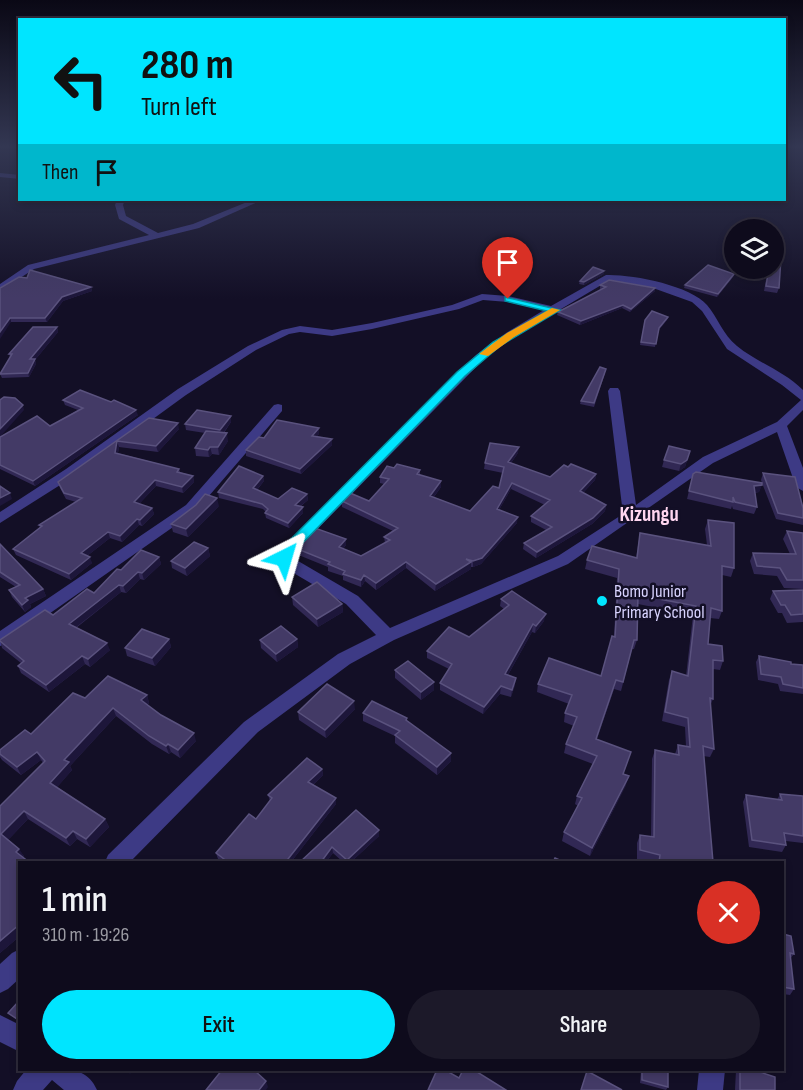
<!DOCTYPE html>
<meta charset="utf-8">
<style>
:root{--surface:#0e0b1c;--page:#1c1929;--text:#f1f3f6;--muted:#9b9ba3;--line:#2e2b3b;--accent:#00e5ff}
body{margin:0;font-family:"Sofia Sans Condensed",sans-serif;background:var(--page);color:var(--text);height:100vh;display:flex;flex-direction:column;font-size:22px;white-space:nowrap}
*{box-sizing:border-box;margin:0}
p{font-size:20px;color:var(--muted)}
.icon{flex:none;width:33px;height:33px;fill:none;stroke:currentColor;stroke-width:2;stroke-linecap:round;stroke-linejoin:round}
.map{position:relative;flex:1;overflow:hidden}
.side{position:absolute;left:18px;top:861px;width:766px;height:210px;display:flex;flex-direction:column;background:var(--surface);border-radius:0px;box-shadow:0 3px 9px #0003,0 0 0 2px var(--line)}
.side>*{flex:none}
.banner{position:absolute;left:18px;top:18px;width:768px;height:183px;border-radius:0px;box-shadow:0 3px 9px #0003,0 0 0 2px var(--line);background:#00e5ff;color:#111;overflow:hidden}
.buttons{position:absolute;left:724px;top:219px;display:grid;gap:12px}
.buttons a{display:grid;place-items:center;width:60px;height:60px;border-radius:50%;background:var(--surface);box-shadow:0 3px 9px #0003,0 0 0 2px var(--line);font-size:30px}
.pin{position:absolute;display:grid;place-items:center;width:51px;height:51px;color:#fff;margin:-62px -26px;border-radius:50% 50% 50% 0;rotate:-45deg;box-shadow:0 0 6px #0007}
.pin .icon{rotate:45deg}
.me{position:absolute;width:66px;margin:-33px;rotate:40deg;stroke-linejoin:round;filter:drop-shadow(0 0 4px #0008)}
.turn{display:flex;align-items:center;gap:21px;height:126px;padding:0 24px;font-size:27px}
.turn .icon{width:78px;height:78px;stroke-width:2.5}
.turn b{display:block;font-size:42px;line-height:51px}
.then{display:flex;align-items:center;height:57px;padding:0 24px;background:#0003;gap:12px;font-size:22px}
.round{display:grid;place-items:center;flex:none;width:63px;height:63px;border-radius:32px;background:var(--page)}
.headline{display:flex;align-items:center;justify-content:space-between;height:102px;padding:0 24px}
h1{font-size:36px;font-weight:600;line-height:45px}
.primary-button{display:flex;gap:12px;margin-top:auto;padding:12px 24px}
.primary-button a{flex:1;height:69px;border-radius:36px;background:var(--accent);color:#111;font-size:24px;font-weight:600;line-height:69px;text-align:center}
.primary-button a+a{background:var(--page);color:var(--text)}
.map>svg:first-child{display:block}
</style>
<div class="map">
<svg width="803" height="1090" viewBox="0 0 803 1090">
<rect width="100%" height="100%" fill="#130f26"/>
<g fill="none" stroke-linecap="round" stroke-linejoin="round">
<g fill="#3d3a85" fill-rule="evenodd">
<polygon points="0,173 20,175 20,179 0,177"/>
<polygon points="117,200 125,200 123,205 126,216 158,233 193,224 252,200 262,200 199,228 34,269 0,291 0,284 28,265 149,235 119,219 115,205"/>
<path d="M 606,275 C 631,274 690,285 707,305 C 718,318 723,335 737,346 C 758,363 784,371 803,390 L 803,410 L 787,426 L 803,468 L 803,491 L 796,487 L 777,432 L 713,463 L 568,564 L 394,640 L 350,664 L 258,732 L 130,862 L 105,862 L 108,855 L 244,722 L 338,654 L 376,635 L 346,604 L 280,565 L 277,553 L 476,355 L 506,333 L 544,310 L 508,302 L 483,300 L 459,309 L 372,329 L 332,336 L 300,332 L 289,334 L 256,350 L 186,395 L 76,475 L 0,523 L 0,512 L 66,469 L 178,389 L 248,346 L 282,330 L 300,326 L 332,330 L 372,323 L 452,305 L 482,294 L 508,296 L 551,306 ZM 608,281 L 653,288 L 692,302 L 702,311 L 727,349 L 782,385 L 801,400 L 777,422 L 703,457 L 636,505 L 620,391 L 618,388 L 610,388 L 608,391 L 623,514 L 558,556 L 390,628 L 358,596 L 293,558 L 293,554 L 484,359 L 514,337 Z"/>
<polygon points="278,404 282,405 282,411 196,511 6,644 0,646 0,631 186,505 274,405"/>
<polygon points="20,949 20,978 8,989 0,993 0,964 12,953"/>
<polygon points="0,1015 20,1025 20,1052 0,1042"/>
<path d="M 26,1070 C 53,1070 85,1061 97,1090 L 64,1090 L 52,1080 L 43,1090 L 13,1090 L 17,1081 Z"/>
<polygon points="699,1070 725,1070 723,1090 697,1090"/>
</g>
</g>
<g fill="#312854">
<polygon points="768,268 774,268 779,288 777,293 764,291"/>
<polygon points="604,274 584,285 579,284 580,281"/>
<polygon points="734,274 733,277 717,297 684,288 685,285"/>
<polygon points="600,285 655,291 630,312 622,308 580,325 557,315 558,312 602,289 600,289"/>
<polygon points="91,287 92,291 63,301 47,322 11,322 0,288"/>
<polygon points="668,317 667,320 658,331 655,347 640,345 645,320"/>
<polygon points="57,327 58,332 35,360 36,364 29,377 2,378 0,374 10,357 9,354"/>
<polygon points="605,373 594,407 580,404 581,401"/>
<polygon points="63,400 138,415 35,486 0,469 0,437 50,426 78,410 65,405"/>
<polygon points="149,418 179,429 158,452 119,447 118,453 179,469 180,472 193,476 194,482 183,493 156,486 139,504 152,508 154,514 142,526 139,525 122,542 110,538 87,556 92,563 71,580 16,555 13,549 40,528 39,525 76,502 66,499 60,488 58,482"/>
<polygon points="231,422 224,433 228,441 219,455 212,454 209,457 196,456 195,448 205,433 186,430 185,424"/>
<polygon points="319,434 317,436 332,439 332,445 301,474 246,456 246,450 264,438"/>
<polygon points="690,451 685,467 679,471 662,467 664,460"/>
<polygon points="518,453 511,463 550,477 568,467 596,474 595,480 583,493 606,505 605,511 592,524 536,558 523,549 524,543 546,530 531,522 531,516 545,505 511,489 499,510 517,523 481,564 473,567 471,567 471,569 435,591 406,568 376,590 365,581 361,587 343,580 343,576 328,571 328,567 296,554 295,548 346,545 343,549 361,556 385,543 384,537 393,531 342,507 342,501 369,501 384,484 380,483 380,477 394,468 420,470 420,475 441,487 434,497 470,511 499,488 503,473 484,469 485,463"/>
<polygon points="763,473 803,508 803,525 776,519 762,483 759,492 755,493 757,507 754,514 733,509 732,506 731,509 687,499 693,474 762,483 761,480"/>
<polygon points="263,476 264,481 257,490 278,499 307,494 308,500 300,507 303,513 289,528 266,518 265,513 266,512 263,509 219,498 218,492"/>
<polygon points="219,506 188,537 173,532 171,524"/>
<polygon points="708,520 734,568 731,577 722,575 722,611 719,619 710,618 708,644 723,661 720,670 713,669 713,699 710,706 714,749 710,757 703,756 713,862 654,862 637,859 637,843 640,835 651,837 652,759 655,750 675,754 678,745 686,746 685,727 662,721 669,680 672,671 686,676 693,615 638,604 637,640 634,649 632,649 621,691 614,689 597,739 624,774 626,785 590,856 562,841 564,832 578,806 575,804 577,796 593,764 564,753 566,744 574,726 564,722 565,713 569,704 537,692 538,684 601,676 614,637 617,578 585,569 587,560 636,558 640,533 707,545 705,529"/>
<polygon points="787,531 803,533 803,589 784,588 777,576 754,574 750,561 753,553 790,554 783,539"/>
<polygon points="0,544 43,589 46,596 30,604 31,607 25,612 12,597 9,590 16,587 0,577"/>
<polygon points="208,548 210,556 187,576 172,568 171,561"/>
<polygon points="159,557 161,564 144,580 140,579 126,593 121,592 76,628 110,650 90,667 85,664 49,692 21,673 18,666 21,663 2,648 0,640 53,615 94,593 121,570"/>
<polygon points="803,590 803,622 787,623 782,613 778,613 770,599 773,591"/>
<polygon points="292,597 342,604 343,612 318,627 293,605"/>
<polygon points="501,599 544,621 535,633 532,632 508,675 515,685 511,697 500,694 483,714 440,690 440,683 449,669 427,658 427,651 469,637 504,609 500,606"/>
<polygon points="169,639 171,647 155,666 127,656 125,648"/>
<polygon points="297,639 298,647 277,662 261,648 260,640"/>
<polygon points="759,656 791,664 803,665 803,696 803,694 780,691 778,684 758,680 756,662"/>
<polygon points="395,670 434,690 421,700 395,678"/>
<polygon points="147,695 149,703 147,705 196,741 180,758 171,752 169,754 152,744 116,716 70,766 72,770 57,787 105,819 109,827 90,847 77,839 70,846 28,819 8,840 24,856 23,857 20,936 0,953 0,806 43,763 41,760 21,775 2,760 0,757 0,750 31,734 85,698"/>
<polygon points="355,709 326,738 299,720 298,712"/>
<polygon points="363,713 407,721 451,761 437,775 395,743 395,736 363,721"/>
<polygon points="322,769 323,775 313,785 336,804 291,862 222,862 218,859 216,853 256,819 270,801 268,795"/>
<polygon points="780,794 803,796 803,843 786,841 786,845 782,852 749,847 743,802 746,795 777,800"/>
<polygon points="356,810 379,830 379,836 351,862 343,862 333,853 326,862 300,862"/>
<polygon points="783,934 794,954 790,959 794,989 790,995 783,994"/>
<polygon points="641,1070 657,1070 668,1087 666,1090 640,1083"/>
<polygon points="736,1070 754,1070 775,1090 735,1090"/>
</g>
<g fill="#1d163a">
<polygon points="604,271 604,274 584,285 584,282"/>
<polygon points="734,274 733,277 717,297 718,294"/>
<polygon points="91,287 92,291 63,301 47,322 45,318 62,297"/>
<polygon points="655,288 655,291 630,312 631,309"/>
<polygon points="623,305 622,308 580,325 581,321"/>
<polygon points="668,317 667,320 658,331 659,328"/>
<polygon points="10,318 11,322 0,339 0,332"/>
<polygon points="57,327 58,332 35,360 36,364 29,377 28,373 30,359"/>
<polygon points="23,405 24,410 0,437 0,429"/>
<polygon points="136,410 138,415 35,486 33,481"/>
<polygon points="231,416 231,422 221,436 220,430"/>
<polygon points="178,423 179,429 158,452 156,446"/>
<polygon points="319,428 319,434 313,441 312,436"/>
<polygon points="227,433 228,441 219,455 218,447"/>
<polygon points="332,439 332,445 301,474 300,469"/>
<polygon points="117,441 119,447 117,459 115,453"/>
<polygon points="210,447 212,454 209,457 208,450"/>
<polygon points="519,447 518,453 507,468 508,462"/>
<polygon points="690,451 685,467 679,471 681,464"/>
<polygon points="596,474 595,480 579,497 580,491"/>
<polygon points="193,476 194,482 183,493 182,487"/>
<polygon points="263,476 264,481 254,493 253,488"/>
<polygon points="155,480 156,486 135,508 134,502"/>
<polygon points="441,481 441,487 430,502 430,496"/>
<polygon points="512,483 511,489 496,515 497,509"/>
<polygon points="762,485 759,492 752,493 754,486"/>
<polygon points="10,493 12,499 0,506 0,498"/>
<polygon points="307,494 308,500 295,510 295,505"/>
<polygon points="217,498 219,506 188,537 186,529"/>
<polygon points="606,505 605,511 592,524 536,558 537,552"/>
<polygon points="303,507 303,513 289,528 288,523"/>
<polygon points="152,508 154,514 142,526 140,520"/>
<polygon points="518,517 517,523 481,564 473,567 473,561"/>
<polygon points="137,519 139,525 122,542 120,536"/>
<polygon points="108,532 110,538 83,559 81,553"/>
<polygon points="346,539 346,545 339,553 339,547"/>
<polygon points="208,548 210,556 187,576 185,568"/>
<polygon points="90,557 92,563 71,580 69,574"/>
<polygon points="159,557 161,564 144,580 142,573"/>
<polygon points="406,562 406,568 376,590 376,583"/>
<polygon points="471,562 471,569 435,591 436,584"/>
<polygon points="138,572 140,579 126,593 123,586"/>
<polygon points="364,575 365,581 361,587 361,580"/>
<polygon points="119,585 121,592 71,631 69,624"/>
<polygon points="43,589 46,596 30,604 31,607 25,612 22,605 25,598"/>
<polygon points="342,604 343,612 318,627 317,619"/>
<polygon points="546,614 544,621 535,633 536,626"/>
<polygon points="533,624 532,632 504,682 505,674"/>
<polygon points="169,639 171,647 155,666 152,658"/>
<polygon points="297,639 298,647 277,662 276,654"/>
<polygon points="107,643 110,650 90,667 88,659"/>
<polygon points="82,656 85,664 49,692 46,685"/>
<polygon points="516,678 515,685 511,697 512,690"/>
<polygon points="616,680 614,689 594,747 596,739"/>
<polygon points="434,682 434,690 421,700 421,692"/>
<polygon points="501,686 500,694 483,714 484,707"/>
<polygon points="147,695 149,703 144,708 141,700"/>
<polygon points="354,701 355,709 326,738 325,730"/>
<polygon points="113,708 116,716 70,766 72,770 54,791 50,783 64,760"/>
<polygon points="194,733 196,741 180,758 178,750"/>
<polygon points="168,744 171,752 169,754 166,746"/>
<polygon points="37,752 41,760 21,775 17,767"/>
<polygon points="451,753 451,761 437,775 437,767"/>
<polygon points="322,769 323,775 309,788 308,782"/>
<polygon points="629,776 626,785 590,856 592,848"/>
<polygon points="336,798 336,804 291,862 288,859"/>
<polygon points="24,811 28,819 6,842 1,834"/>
<polygon points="105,819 109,827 90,847 86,839"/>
<polygon points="379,830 379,836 351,862 347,862 347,860"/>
<polygon points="73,831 77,839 70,846 66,838"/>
<polygon points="332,847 333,853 326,862 321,862"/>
<polygon points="19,849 24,856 20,860 16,852"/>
<polygon points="20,924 20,936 0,953 0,941"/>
<polygon points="127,1070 133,1070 130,1074"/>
<polygon points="266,1081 268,1087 266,1090 259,1090"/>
</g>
<g fill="#433a66" stroke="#5a527e" stroke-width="1.5">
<polygon points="774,242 782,243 779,288 766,286 769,268 774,268"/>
<polygon points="708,265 734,274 718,294 685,285"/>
<polygon points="593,267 604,271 584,282 580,281"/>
<polygon points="30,270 91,287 62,297 45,318 10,318 0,332 0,288 19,277 27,278"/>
<polygon points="609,280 655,288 631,309 623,305 581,321 558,312 606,287 600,285"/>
<polygon points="652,311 668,317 659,328 656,344 641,342 645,320"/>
<polygon points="33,327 57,327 30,359 35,359 28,373 0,374 12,354 9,354"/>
<polygon points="600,367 606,369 594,403 581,401"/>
<polygon points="80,390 111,402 114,400 136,410 33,481 0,465 0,437 37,416 50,426 83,408 63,400"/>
<polygon points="4,397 15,398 23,405 0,429 0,400"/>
<polygon points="197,410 231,416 220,430 185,424"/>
<polygon points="149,418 178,423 156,446 117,441 115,453 179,469 177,472 193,476 182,487 155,480 134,502 152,508 140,520 137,519 120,536 108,532 81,553 90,557 69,574 13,549 42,526 39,525 82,498 64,493 58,482"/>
<polygon points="277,420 319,428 312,436 332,439 300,469 246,450 259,437 264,438"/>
<polygon points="206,431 227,433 218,447 210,447 208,450 195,448"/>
<polygon points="490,443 519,447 508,462 550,477 564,465 568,467 571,464 596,474 580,491 606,505 593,518 537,552 524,543 552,527 531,516 550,500 512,483 497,509 518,517 482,558 473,561 466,559 471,562 436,584 406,562 376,583 364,575 361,580 343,574 345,571 328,564 330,562 295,548 315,528 346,539 339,547 361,556 390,540 384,537 398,528 342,501 350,493 369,501 389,479 380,477 387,466 394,468 397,464 420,470 417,474 441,481 430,496 470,511 493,486 499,488 504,467 485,463"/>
<polygon points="669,446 690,451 687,460 681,464 664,460"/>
<polygon points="239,466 263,476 253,488 278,499 292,488 307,494 295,505 303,507 288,523 265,513 268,509 262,504 218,492"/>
<polygon points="696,472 762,483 762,485 754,486 757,507 735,502 733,497 733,502 689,491 693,474"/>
<polygon points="763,473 795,477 803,508 803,518 778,513"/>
<polygon points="0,486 10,493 0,498"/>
<polygon points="205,494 217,498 186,529 171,524 196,505"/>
<polygon points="708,520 734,523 734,568 722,566 722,611 711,608 708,644 722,646 723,661 713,660 713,699 710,698 714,749 703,746 713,862 659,862 660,855 640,850 640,835 654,837 655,750 679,755 678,745 690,747 688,718 665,712 672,671 688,676 696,606 638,595 637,640 634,640 623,682 616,680 596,739 631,752 623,774 629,776 592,848 564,832 582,798 577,796 597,756 566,744 577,717 565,713 572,695 538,684 549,658 601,676 612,636 615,637 619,569 587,560 592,546 637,558 640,533 711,546"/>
<polygon points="787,531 803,533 803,580 787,580 780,568 757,566 753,553 796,554"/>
<polygon points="194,542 208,548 185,568 171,561"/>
<polygon points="0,544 43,589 25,598 28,600 22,605 9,590 20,585 0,572"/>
<polygon points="141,550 159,557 142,573 138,572 123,586 119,585 69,624 107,643 88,659 82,656 46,685 18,666 24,661 0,641 0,640 45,610 53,615 87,589 94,593 117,569 121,570"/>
<polygon points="317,582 342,604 317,619 292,597"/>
<polygon points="803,590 803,614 791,615 785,605 781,605 773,591"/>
<polygon points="512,591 546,614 536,626 533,624 505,674 516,678 512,690 501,686 484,707 440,683 452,664 427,651 449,627 469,637 509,605 501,599"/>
<polygon points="281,626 297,639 276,654 260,640"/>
<polygon points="142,629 169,639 152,658 125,648"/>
<polygon points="759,656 791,662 791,664 803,665 803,688 783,684 781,677 761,674"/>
<polygon points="408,661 434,682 421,692 395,670"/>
<polygon points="108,676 147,695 141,700 161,715 194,733 178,750 168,744 166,746 149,736 113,708 64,760 69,762 50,783 105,819 86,839 73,831 66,838 24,811 1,834 19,849 16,852 29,862 20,862 20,924 0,941 0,806 45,761 37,752 17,767 0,754 0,750 25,730 31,734 73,693 85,698"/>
<polygon points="327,684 354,701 325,730 298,712"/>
<polygon points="372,701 407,718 406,720 451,753 437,767 395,735 400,731 363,713"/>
<polygon points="307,758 322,769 308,782 336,798 288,859 291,862 228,862 216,853 249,814 256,819 272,798 268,795"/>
<polygon points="780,794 803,796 803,836 784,833 786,845 752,840 746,795 782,800"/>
<polygon points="356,810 379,830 347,860 332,847 321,862 300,862"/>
<polygon points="555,858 564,862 553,862"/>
<polygon points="783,934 791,936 794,954 790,953 794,989 783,987"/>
<polygon points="18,1002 20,1004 20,1021 8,1013"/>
<polygon points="222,1070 254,1070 266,1081 259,1090 206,1090"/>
<polygon points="437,1070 445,1070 459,1078 463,1070 474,1070 506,1090 428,1090"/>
<polygon points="642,1070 657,1070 668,1072 668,1087 642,1080"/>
<polygon points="740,1070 754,1070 775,1077 775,1090 740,1090"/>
<polygon points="587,1071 622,1090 581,1090"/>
</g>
<linearGradient id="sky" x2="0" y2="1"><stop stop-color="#0a0815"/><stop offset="0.49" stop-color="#333752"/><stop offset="1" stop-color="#333752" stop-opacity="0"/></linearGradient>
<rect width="803" height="299" fill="url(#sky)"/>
<polygon fill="#00e5ff" stroke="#0095a6" stroke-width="1.5" points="505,297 560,310 500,346 465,376 292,554 289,561 279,561 277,558 280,550 457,372 493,342 547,311 505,301"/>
<polygon fill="#f59e0b" points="552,308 560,310 514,337 488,356 479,354 507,333"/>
<circle fill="#00e5ff" stroke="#130f26" stroke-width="2" cx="602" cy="601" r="6"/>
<g text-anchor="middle" stroke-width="5" stroke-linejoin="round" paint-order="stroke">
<g font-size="18" fill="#d9d4ff" stroke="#130f26" text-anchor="start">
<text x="614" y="597">Bomo Junior<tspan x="614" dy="21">Primary School</tspan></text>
</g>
<g font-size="21" font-weight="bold" fill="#ffd6f0" stroke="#130f26">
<text x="649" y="521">Kizungu</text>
</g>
</g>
</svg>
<div class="buttons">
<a><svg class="icon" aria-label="layers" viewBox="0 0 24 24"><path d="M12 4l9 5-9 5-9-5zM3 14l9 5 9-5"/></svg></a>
</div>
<div class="pin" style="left:508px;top:299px;background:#d93025"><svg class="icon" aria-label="arrive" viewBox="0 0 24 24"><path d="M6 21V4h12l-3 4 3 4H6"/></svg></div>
<svg class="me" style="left:284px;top:558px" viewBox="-20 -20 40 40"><path d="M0-17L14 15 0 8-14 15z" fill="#00e5ff" stroke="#fff" stroke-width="4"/></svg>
<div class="banner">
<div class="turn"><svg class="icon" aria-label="left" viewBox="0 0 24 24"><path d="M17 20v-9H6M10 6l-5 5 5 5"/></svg><div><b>280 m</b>Turn left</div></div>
<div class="then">Then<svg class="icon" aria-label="arrive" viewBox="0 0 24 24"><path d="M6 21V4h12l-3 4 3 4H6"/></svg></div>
</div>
<section class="side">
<div class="headline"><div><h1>1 min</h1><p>310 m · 19:26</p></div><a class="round" style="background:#d93025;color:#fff"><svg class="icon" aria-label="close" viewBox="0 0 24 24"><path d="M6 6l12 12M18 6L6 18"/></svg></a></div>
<div class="primary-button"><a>Exit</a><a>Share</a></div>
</section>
</div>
